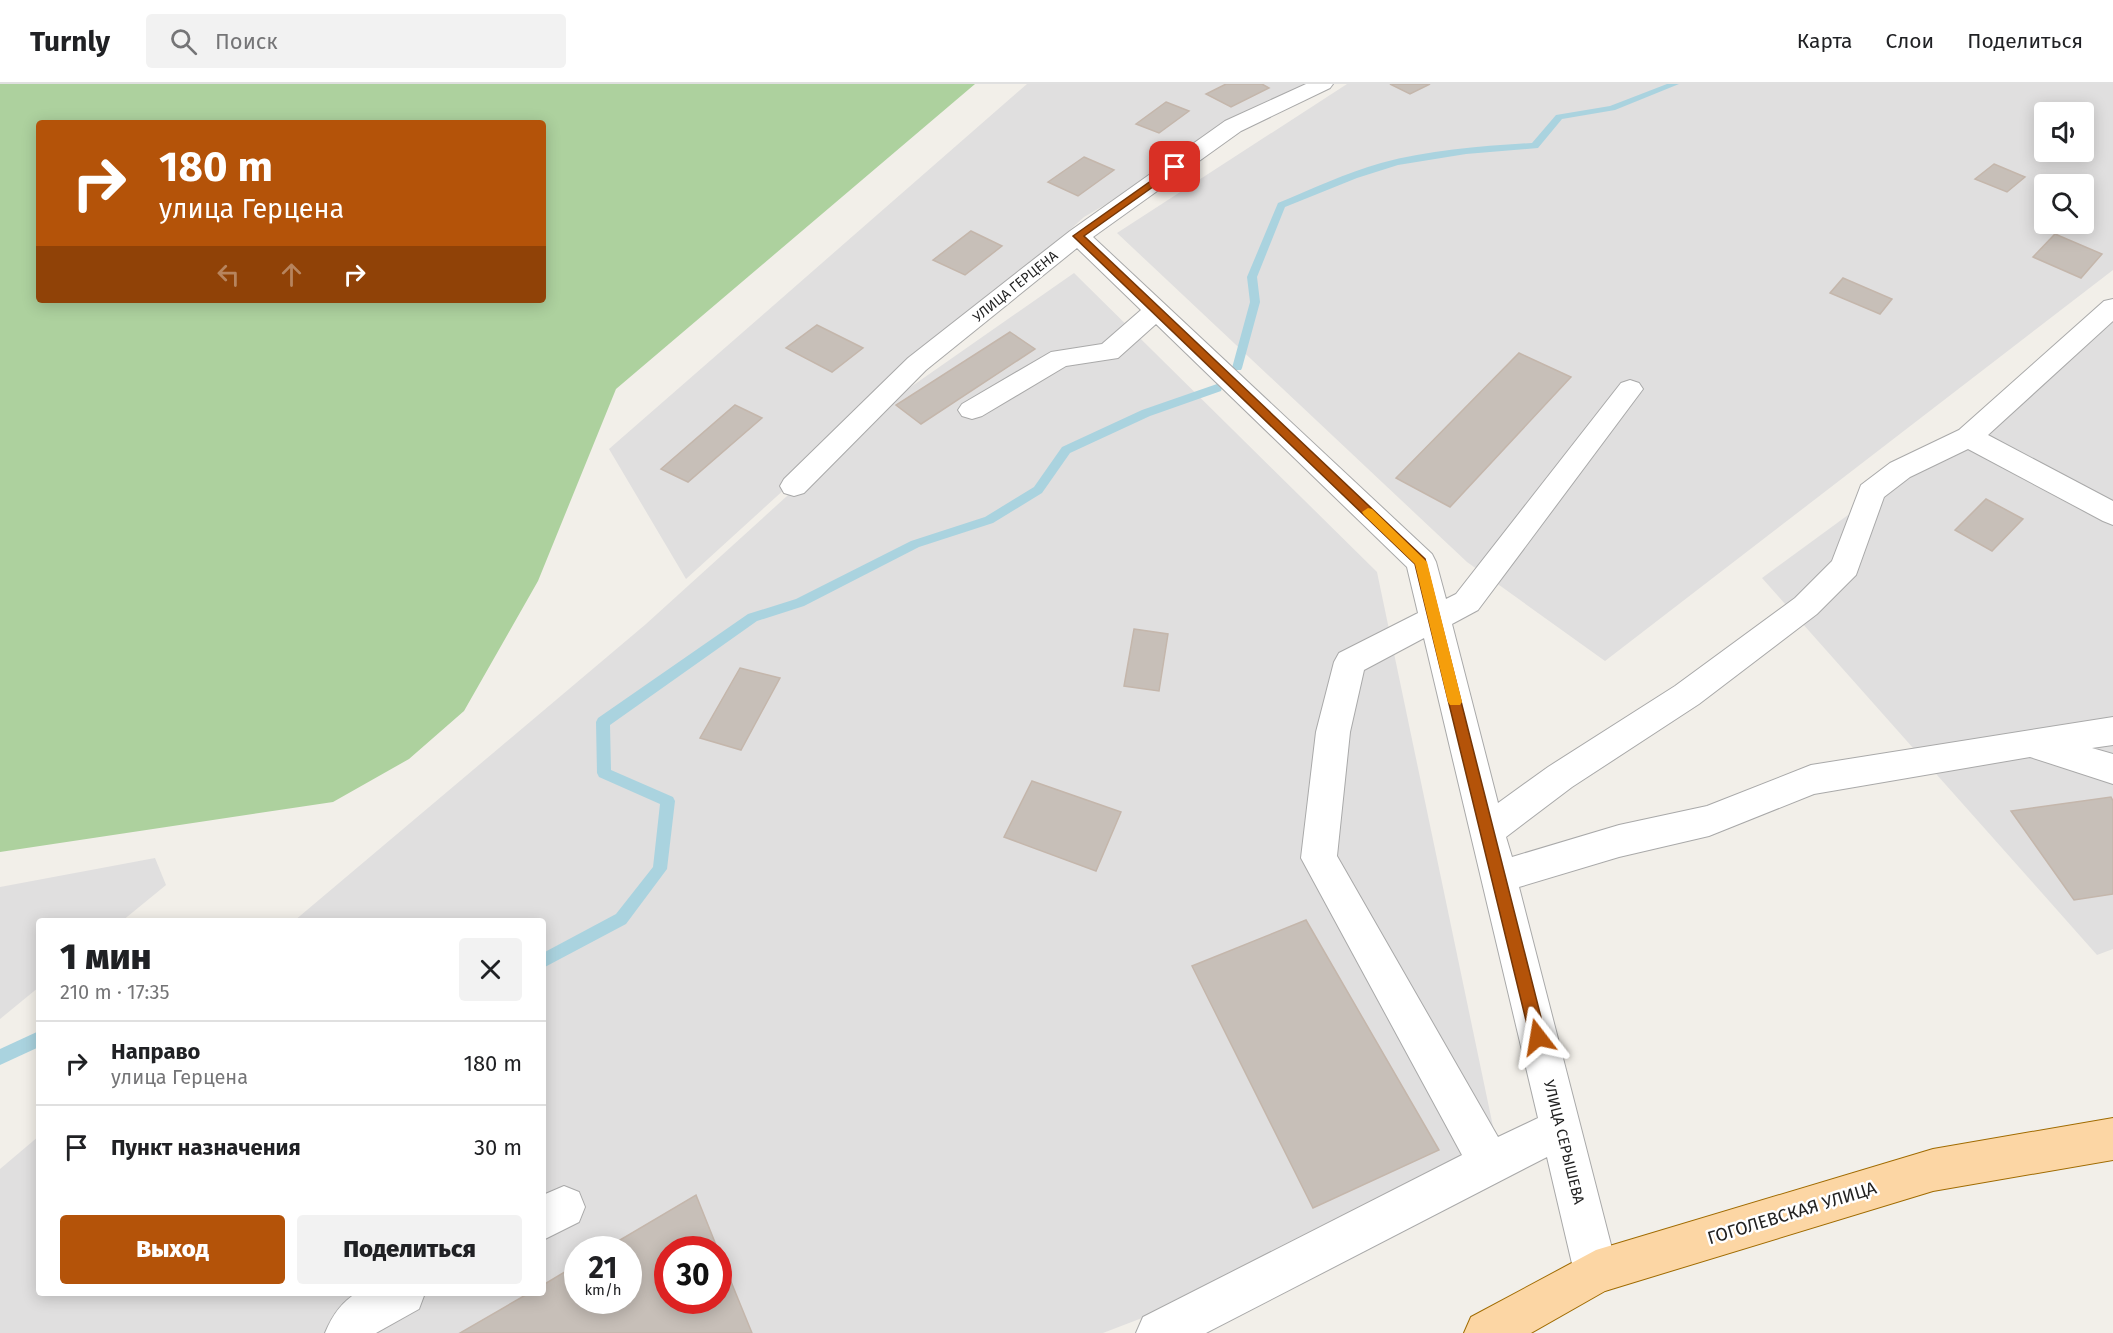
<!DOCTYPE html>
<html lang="ru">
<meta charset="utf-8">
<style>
:root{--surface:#fff;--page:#f2f2f2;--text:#202124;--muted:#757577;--line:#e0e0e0;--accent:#b45309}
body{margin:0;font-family:"Fira Sans",sans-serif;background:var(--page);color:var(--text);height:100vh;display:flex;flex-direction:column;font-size:22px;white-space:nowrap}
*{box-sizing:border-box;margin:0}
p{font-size:20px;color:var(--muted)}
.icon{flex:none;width:33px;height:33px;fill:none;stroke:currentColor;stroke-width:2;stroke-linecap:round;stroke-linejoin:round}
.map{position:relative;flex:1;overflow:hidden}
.details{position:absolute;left:36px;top:834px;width:510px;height:378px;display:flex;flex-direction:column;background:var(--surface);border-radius:6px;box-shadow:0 3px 15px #0003}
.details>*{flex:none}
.guide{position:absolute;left:36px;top:36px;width:510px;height:183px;border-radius:6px;box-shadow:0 3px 15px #0003;background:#b45309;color:#fff;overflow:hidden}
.fabs{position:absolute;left:2034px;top:18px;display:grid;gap:12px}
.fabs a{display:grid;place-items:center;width:60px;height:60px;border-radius:6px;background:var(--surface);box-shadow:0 3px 15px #0003;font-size:30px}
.speed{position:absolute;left:564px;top:1152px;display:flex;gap:12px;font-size:30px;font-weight:700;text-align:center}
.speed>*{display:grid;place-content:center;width:78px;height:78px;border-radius:50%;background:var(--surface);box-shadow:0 3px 15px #0003;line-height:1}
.speed small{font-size:15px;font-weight:400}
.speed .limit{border:9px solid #d22;background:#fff;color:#111}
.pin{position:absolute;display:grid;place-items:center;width:51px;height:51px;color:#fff;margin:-26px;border-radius:12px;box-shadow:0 3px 9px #0006}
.me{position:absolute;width:66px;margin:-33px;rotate:346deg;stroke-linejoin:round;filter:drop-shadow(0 0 4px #0008)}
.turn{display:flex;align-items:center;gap:21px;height:126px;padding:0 24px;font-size:27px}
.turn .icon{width:78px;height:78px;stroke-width:2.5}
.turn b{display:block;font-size:42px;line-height:51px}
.lanes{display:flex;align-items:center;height:57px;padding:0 24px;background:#0003;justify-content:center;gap:30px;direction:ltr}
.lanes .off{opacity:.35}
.round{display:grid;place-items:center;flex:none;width:63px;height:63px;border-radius:6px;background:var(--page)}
.overview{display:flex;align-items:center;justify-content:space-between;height:102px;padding:0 24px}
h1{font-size:36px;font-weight:800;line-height:45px}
.button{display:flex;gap:12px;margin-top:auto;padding:12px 24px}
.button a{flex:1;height:69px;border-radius:6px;background:var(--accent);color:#fff;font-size:24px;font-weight:800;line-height:69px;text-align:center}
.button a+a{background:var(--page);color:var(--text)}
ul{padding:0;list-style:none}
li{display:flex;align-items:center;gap:18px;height:84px;padding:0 24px;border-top:2px solid var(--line)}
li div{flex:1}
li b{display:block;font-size:22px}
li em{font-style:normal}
header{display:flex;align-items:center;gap:36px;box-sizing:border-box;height:84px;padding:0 30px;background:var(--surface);border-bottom:2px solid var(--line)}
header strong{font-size:28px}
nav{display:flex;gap:33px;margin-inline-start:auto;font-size:21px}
.search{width:420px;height:54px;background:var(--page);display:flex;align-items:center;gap:15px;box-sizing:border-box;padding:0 21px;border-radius:6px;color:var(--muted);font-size:22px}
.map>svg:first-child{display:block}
</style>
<header>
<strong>Turnly</strong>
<div class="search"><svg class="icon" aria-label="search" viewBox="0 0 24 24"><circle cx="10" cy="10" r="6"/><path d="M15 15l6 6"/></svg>Поиск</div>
<nav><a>Карта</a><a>Слои</a><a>Поделиться</a></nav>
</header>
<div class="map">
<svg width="2113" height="1249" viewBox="0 0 2113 1249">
<rect width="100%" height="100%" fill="#f2efe9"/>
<g fill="#e0dfdf" fill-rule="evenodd">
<polygon points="1027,0 1315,0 1084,133 686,495 609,365"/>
<path d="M 1347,0 L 2113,0 L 2113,186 L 1605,577 L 1467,478 L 1117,149 ZM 2044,28 L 2084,28 L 2084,68 L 2044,68 ZM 2044,100 L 2084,100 L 2084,140 L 2044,140 Z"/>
<path d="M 1074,189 L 1377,488 L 1504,1095 L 1103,1249 L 0,1249 L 0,1085 L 39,1052 L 39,1209 L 543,1209 L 543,837 L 294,837 L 646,540 L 895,314 ZM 578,1166 L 628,1166 L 628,1216 L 578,1216 ZM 668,1166 L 718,1166 L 718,1216 L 668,1216 Z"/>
<polygon points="2113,237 2113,865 2097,871 1762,494"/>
<polygon points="155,774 166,801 122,837 39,837 39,903 0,935 0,803"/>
</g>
<path fill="#add19e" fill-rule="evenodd" d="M 0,0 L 975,0 L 616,305 L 538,497 L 464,627 L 409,675 L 333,718 L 0,768 ZM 39,39 L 543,39 L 543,216 L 39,216 Z"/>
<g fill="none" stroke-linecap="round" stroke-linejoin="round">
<g fill="#aad3df" fill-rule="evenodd">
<path d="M 1667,0 L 1679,0 L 1615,26 L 1562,35 L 1538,64 L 1466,70 L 1398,81 L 1357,94 L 1285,123 L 1257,193 L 1260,218 L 1242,284 L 1241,286 L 1233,286 L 1232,284 L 1250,218 L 1247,193 L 1278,119 C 1312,105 1346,89 1381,79 C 1430,66 1482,62 1532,59 L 1556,31 L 1610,22 Z"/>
<polygon points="1217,300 1222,304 1221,307 1150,332 1070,369 1042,409 993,439 919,463 804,522 757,537 610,641 611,686 673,713 675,717 667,785 626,840 543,884 543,869 616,830 653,783 660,720 599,693 597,689 596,638 598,634 748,530 796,515 911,457 985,433 1034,403 1062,363 1142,326"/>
<polygon points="39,947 39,963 0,981 0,965"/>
</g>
</g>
<g fill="#c7bfb8" stroke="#c4b6ab" stroke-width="1.5">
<polygon points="1226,0 1262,0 1269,4 1231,23 1206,10"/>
<polygon points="1390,0 1430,0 1410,10"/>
<polygon points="1166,18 1189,27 1159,49 1136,40"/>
<polygon points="1084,73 1114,86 1078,112 1048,98"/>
<polygon points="1994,80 2025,93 2007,108 1975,95"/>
<polygon points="971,147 1002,162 965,191 933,176"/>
<polygon points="2055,150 2102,170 2081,194 2033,173"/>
<polygon points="1843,194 1892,215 1880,230 1830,209"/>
<polygon points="817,241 863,264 832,288 786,264"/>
<polygon points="1010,248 1035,265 921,340 896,321"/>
<polygon points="1519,269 1571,293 1450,423 1396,394"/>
<polygon points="735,321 762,334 688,398 661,385"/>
<polygon points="1986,415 2023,435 1992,467 1955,446"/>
<polygon points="1134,545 1168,550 1159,607 1124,602"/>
<polygon points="740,584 780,594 741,666 700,654"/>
<polygon points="1032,697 1121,728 1096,787 1004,753"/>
<polygon points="2111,713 2113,717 2113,810 2074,816 2011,727"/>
<polygon points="1306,836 1439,1066 1313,1124 1192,882"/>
<polygon points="696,1111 718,1166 668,1166 668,1216 718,1216 718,1166 752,1249 460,1249 529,1209 543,1209 543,1201 578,1180 578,1216 628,1216 628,1166 603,1166"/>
</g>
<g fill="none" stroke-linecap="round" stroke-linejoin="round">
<g stroke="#a9a9a9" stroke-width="2">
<g id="minor">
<path d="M 1306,0 L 1333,0 L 1330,4 L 1241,47 L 1093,153 L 1432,470 L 1436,478 L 1446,515 L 1456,510 L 1621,299 L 1630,296 L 1639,299 L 1643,305 L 1478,526 L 1452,540 L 1498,719 L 1548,683 L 1675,602 L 1795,514 L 1832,477 L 1861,401 L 1890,379 L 1959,346 L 2104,217 L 2113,215 L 2113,237 L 1988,351 L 2113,417 L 2113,441 L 2103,437 L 1968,365 L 1910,393 L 1884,413 L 1856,491 L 1817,530 L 1699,620 L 1572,703 L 1506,753 L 1512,773 L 1619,741 L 1707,722 L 1811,681 L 2113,633 L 2113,661 L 2092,664 L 2113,670 L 2113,700 L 2030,673 L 1814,710 L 1709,752 L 1619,773 L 1519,803 L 1618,1188 L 1612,1204 L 1596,1210 L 1580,1204 L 1574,1188 L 1547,1073 L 1206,1249 L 1136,1249 L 1143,1233 L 1462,1071 L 1301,774 L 1316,648 L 1334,578 L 1339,569 L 1418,529 L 1407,483 L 1156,240 L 1118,274 L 1066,282 L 982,332 L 972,335 L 962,332 L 958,326 L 962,320 L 1051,268 L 1102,260 L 1141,226 L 1077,164 L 926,286 L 804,409 L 794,412 L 784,409 L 780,402 L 784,395 L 908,274 L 1070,147 L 1225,37 ZM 1424,554 L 1538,1034 L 1498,1053 L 1337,772 L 1350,648 L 1364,586 Z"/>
<polygon points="564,1102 579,1108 585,1123 579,1138 543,1156 543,1111"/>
<path d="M 357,1209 L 425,1209 L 419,1225 L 376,1249 L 325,1249 C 332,1232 341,1218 357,1209 Z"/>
</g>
</g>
<g stroke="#a06b00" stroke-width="2">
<polygon id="major" points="2113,1034 2113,1076 1933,1107 1605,1207 1531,1249 1464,1249 1471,1233 1596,1166 1933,1065"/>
</g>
<use href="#minor" fill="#fff" fill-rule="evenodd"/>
<use href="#major" fill="#fcd6a4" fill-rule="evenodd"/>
</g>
<polygon fill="#b45309" stroke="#753606" stroke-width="1.5" points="1175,80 1180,83 1178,85 1084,152 1425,475 1546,953 1544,959 1538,961 1532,959 1530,953 1415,480 1073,152"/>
<polygon fill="#f59e0b" points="1368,424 1372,425 1427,478 1462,618 1460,621 1450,621 1448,618 1415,480 1364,431 1362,428"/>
<g text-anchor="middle" stroke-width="5" stroke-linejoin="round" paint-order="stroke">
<g font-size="14" fill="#222" stroke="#fff">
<text transform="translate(1015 202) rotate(-39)" y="5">УЛИЦА ГЕРЦЕНА</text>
</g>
<g font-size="15" fill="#222" stroke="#fff">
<text transform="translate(1564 1058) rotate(76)" y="5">УЛИЦА СЕРЫШЕВА</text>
</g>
<g font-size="18" fill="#222" stroke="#fff">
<text transform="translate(1792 1129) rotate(-17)" y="6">ГОГОЛЕВСКАЯ УЛИЦА</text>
</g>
</g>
</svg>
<div class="fabs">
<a><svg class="icon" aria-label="sound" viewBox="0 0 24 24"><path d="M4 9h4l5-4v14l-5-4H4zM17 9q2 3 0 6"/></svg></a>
<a><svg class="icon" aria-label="search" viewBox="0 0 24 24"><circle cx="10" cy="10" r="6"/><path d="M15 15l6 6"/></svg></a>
</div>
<div class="speed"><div>21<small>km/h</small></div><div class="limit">30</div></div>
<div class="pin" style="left:1175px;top:83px;background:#d93025"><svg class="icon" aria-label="arrive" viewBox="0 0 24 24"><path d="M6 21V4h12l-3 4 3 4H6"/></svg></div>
<svg class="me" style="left:1538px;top:953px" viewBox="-20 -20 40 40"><path d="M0-17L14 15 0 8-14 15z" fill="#b45309" stroke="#fff" stroke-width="4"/></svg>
<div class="guide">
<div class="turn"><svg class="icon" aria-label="right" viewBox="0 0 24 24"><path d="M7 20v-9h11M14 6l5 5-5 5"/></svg><div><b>180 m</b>улица Герцена</div></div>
<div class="lanes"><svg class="icon off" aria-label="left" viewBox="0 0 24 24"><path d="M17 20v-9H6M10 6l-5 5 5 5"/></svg><svg class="icon off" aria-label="ahead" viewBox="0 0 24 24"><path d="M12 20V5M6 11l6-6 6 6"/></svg><svg class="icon" aria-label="right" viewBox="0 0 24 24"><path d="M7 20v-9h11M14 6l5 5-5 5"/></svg></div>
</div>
<section class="details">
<div class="overview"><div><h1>1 мин</h1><p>210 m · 17:35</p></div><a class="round"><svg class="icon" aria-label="close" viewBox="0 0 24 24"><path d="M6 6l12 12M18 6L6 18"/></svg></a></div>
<ul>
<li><svg class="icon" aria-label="right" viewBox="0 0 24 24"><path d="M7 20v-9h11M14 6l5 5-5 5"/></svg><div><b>Направо</b><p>улица Герцена</p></div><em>180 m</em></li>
<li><svg class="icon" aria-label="arrive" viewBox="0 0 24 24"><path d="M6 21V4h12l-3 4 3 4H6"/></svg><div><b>Пункт назначения</b></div><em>30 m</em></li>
</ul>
<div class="button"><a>Выход</a><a>Поделиться</a></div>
</section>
</div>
